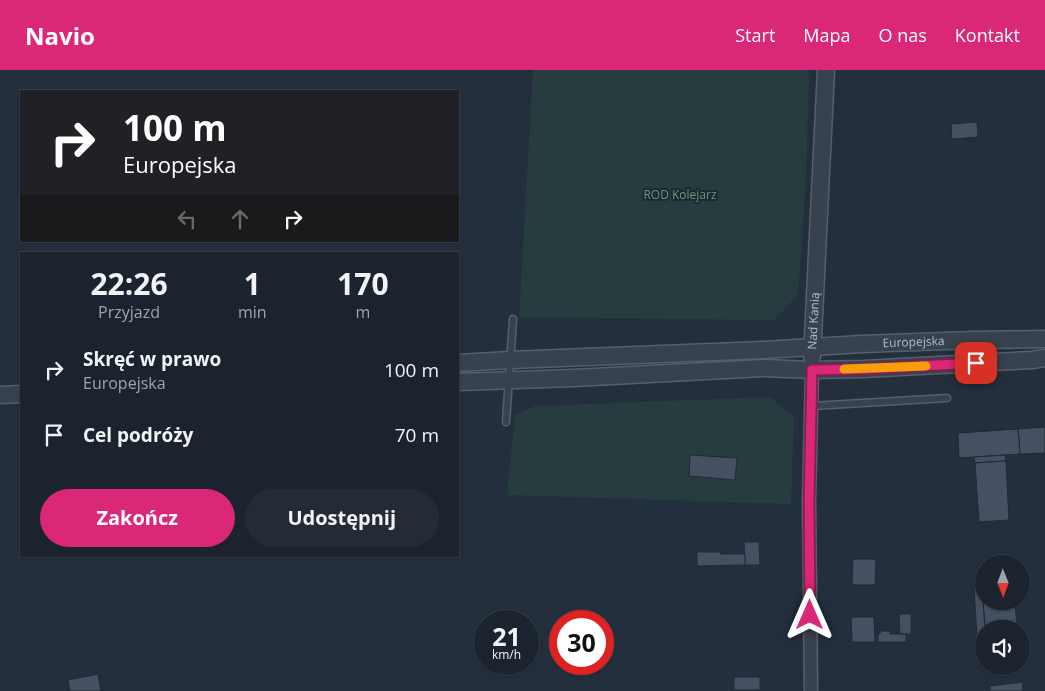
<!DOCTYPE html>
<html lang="pl">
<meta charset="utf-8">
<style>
:root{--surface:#1b232e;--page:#242b36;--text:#f1f3f6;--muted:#a0a4aa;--line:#39404a;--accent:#db2777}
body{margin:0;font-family:"Open Sans",sans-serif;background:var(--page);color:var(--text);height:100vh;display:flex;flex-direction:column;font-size:19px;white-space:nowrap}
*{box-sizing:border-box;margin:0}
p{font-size:16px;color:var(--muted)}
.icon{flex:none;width:28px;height:28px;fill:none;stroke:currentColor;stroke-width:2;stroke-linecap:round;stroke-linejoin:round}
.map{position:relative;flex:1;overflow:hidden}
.details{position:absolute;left:20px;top:182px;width:439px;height:305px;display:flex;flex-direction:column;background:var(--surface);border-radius:0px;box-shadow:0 1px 4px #0004,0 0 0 1px var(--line)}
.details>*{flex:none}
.banner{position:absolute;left:20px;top:20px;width:439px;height:152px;border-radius:0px;box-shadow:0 1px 4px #0004,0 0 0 1px var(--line);background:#202124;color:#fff;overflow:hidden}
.needle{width:32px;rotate:179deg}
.controls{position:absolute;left:975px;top:485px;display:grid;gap:10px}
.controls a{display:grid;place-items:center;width:55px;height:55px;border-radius:50%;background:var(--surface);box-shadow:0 1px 4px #0004,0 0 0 1px var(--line);font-size:25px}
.speed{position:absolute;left:474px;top:540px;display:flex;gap:10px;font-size:25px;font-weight:700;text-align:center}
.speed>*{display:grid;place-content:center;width:65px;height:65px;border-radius:50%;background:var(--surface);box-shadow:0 1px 4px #0004,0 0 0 1px var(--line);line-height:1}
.speed small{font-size:12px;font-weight:400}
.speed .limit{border:8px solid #d22;background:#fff;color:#111}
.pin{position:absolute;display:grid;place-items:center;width:42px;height:42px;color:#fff;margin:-21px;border-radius:10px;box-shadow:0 2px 8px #0006}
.me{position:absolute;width:55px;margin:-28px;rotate:0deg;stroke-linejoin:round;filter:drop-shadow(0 0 4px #0008)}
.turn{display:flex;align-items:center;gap:18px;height:105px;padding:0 20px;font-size:22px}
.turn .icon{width:65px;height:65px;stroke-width:2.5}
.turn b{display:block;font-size:35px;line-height:42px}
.lanes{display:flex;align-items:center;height:48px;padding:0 20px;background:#0003;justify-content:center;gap:25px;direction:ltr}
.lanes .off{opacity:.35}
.eta{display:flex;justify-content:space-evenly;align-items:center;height:85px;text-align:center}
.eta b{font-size:30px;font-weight:700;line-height:35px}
.cta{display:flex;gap:10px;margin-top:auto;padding:10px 20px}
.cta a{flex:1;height:58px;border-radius:30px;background:var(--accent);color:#fff;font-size:20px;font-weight:700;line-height:58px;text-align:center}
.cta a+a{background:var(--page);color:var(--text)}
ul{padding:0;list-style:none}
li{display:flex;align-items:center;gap:15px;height:65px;padding:0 20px}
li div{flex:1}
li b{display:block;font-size:19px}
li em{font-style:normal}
header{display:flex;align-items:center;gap:30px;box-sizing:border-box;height:70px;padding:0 25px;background:var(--accent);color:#fff}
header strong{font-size:24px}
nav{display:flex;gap:28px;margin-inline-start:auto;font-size:18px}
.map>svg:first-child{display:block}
</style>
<header>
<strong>Navio</strong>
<nav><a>Start</a><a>Mapa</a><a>O nas</a><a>Kontakt</a></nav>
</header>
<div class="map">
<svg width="1045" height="621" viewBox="0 0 1045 621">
<rect width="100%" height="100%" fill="#242f3e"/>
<g fill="#263c3f">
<polygon points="533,0 809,0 806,110 798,225 774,250 519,247"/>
<polygon points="770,327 794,347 791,434 507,425 515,345 535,336"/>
</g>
<g fill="#455162" stroke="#1f2835">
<polygon points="977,52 978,67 952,69 951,54"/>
<polygon points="1045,357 1045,383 1020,384 1018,359"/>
<polygon points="1018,359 1020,384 959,388 958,363"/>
<polygon points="690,385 737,388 735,410 689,406"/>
<polygon points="1005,385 1006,391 975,393 974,387"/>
<polygon points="1006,391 1009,450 979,452 975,393"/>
<polygon points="744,472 759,472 760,495 745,495"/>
<polygon points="697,482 721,482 720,484 745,484 745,495 697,496"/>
<polygon points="853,489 876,489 875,515 852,515"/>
<polygon points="982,517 984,517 984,531 1015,531 1017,559 985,559"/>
<polygon points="982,517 985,559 984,559 984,566 977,567 974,518"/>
<polygon points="899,544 911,544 911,564 900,564"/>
<polygon points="851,547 874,547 875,572 852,572"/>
<polygon points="882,561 890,561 890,564 906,564 906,572 878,572 878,565"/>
<polygon points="98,604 101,621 70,621 68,610"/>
<rect x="734" y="607" width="26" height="13"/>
<polygon points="1023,612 1023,621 990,621 990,616"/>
</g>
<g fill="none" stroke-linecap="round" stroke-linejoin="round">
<g stroke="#565f6c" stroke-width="9">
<g id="service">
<polyline points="812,336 947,328"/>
<polyline points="506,352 513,249"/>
</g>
</g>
<g stroke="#565f6c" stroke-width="15">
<polyline id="minor" points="811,621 809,431 812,300"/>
</g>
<g stroke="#565f6c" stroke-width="19">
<g id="tertiary">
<path id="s1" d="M 812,287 L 826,0"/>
<path id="s2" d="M 458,293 L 510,290 L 763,280 L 862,274 L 973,270 L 1045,269"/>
<polyline points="458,312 574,308 764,298 812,300 864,299 1032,290 1045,288"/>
<polyline points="0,325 21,324"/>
</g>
</g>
<use href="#service" stroke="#38414e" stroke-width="6"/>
<use href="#minor" stroke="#38414e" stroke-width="12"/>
<use href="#tertiary" stroke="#38414e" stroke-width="16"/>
</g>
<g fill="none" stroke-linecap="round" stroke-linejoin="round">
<g stroke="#8e194d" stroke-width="12">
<polyline id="route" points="810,545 809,431 812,300 864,299 976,293"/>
</g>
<use href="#route" stroke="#db2777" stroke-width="9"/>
<polyline stroke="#f59e0b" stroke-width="9" points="844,299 926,296"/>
</g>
<g text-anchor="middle" stroke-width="4" stroke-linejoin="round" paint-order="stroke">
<g font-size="12" fill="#6b9a76" stroke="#1d2633">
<text x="680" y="129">ROD Kolejarz</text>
</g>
<g font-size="12" fill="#b4bcc9" stroke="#1d2633">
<text dy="4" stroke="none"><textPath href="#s1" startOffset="36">Nad Kanią</textPath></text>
<text dy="4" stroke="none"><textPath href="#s2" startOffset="456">Europejska</textPath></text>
</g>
</g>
</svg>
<div class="controls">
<a><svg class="needle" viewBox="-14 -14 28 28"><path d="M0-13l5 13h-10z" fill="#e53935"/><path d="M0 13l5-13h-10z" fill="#a0a4aa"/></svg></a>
<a><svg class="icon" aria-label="sound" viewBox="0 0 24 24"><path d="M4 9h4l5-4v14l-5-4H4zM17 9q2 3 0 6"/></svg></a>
</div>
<div class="speed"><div>21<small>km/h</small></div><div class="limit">30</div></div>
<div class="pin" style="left:976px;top:293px;background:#d93025"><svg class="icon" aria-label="arrive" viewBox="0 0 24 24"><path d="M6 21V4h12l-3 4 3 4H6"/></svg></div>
<svg class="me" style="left:810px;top:545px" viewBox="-20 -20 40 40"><path d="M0-17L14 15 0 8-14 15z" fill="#db2777" stroke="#fff" stroke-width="4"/></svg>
<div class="banner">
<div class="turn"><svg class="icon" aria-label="right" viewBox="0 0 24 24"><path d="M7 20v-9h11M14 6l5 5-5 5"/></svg><div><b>100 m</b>Europejska</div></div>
<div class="lanes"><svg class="icon off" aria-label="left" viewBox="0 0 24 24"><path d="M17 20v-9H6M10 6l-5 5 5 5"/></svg><svg class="icon off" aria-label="ahead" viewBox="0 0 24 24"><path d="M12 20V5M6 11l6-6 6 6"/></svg><svg class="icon" aria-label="right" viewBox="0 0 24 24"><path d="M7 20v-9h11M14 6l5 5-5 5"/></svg></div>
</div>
<section class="details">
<div class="eta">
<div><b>22:26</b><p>Przyjazd</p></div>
<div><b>1</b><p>min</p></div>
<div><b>170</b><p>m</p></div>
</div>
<ul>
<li><svg class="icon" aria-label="right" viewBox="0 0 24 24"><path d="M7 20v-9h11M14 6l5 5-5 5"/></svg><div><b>Skręć w prawo</b><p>Europejska</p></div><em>100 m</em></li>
<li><svg class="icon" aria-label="arrive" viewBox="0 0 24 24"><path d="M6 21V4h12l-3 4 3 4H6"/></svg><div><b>Cel podróży</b></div><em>70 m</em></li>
</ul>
<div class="cta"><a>Zakończ</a><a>Udostępnij</a></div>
</section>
</div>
